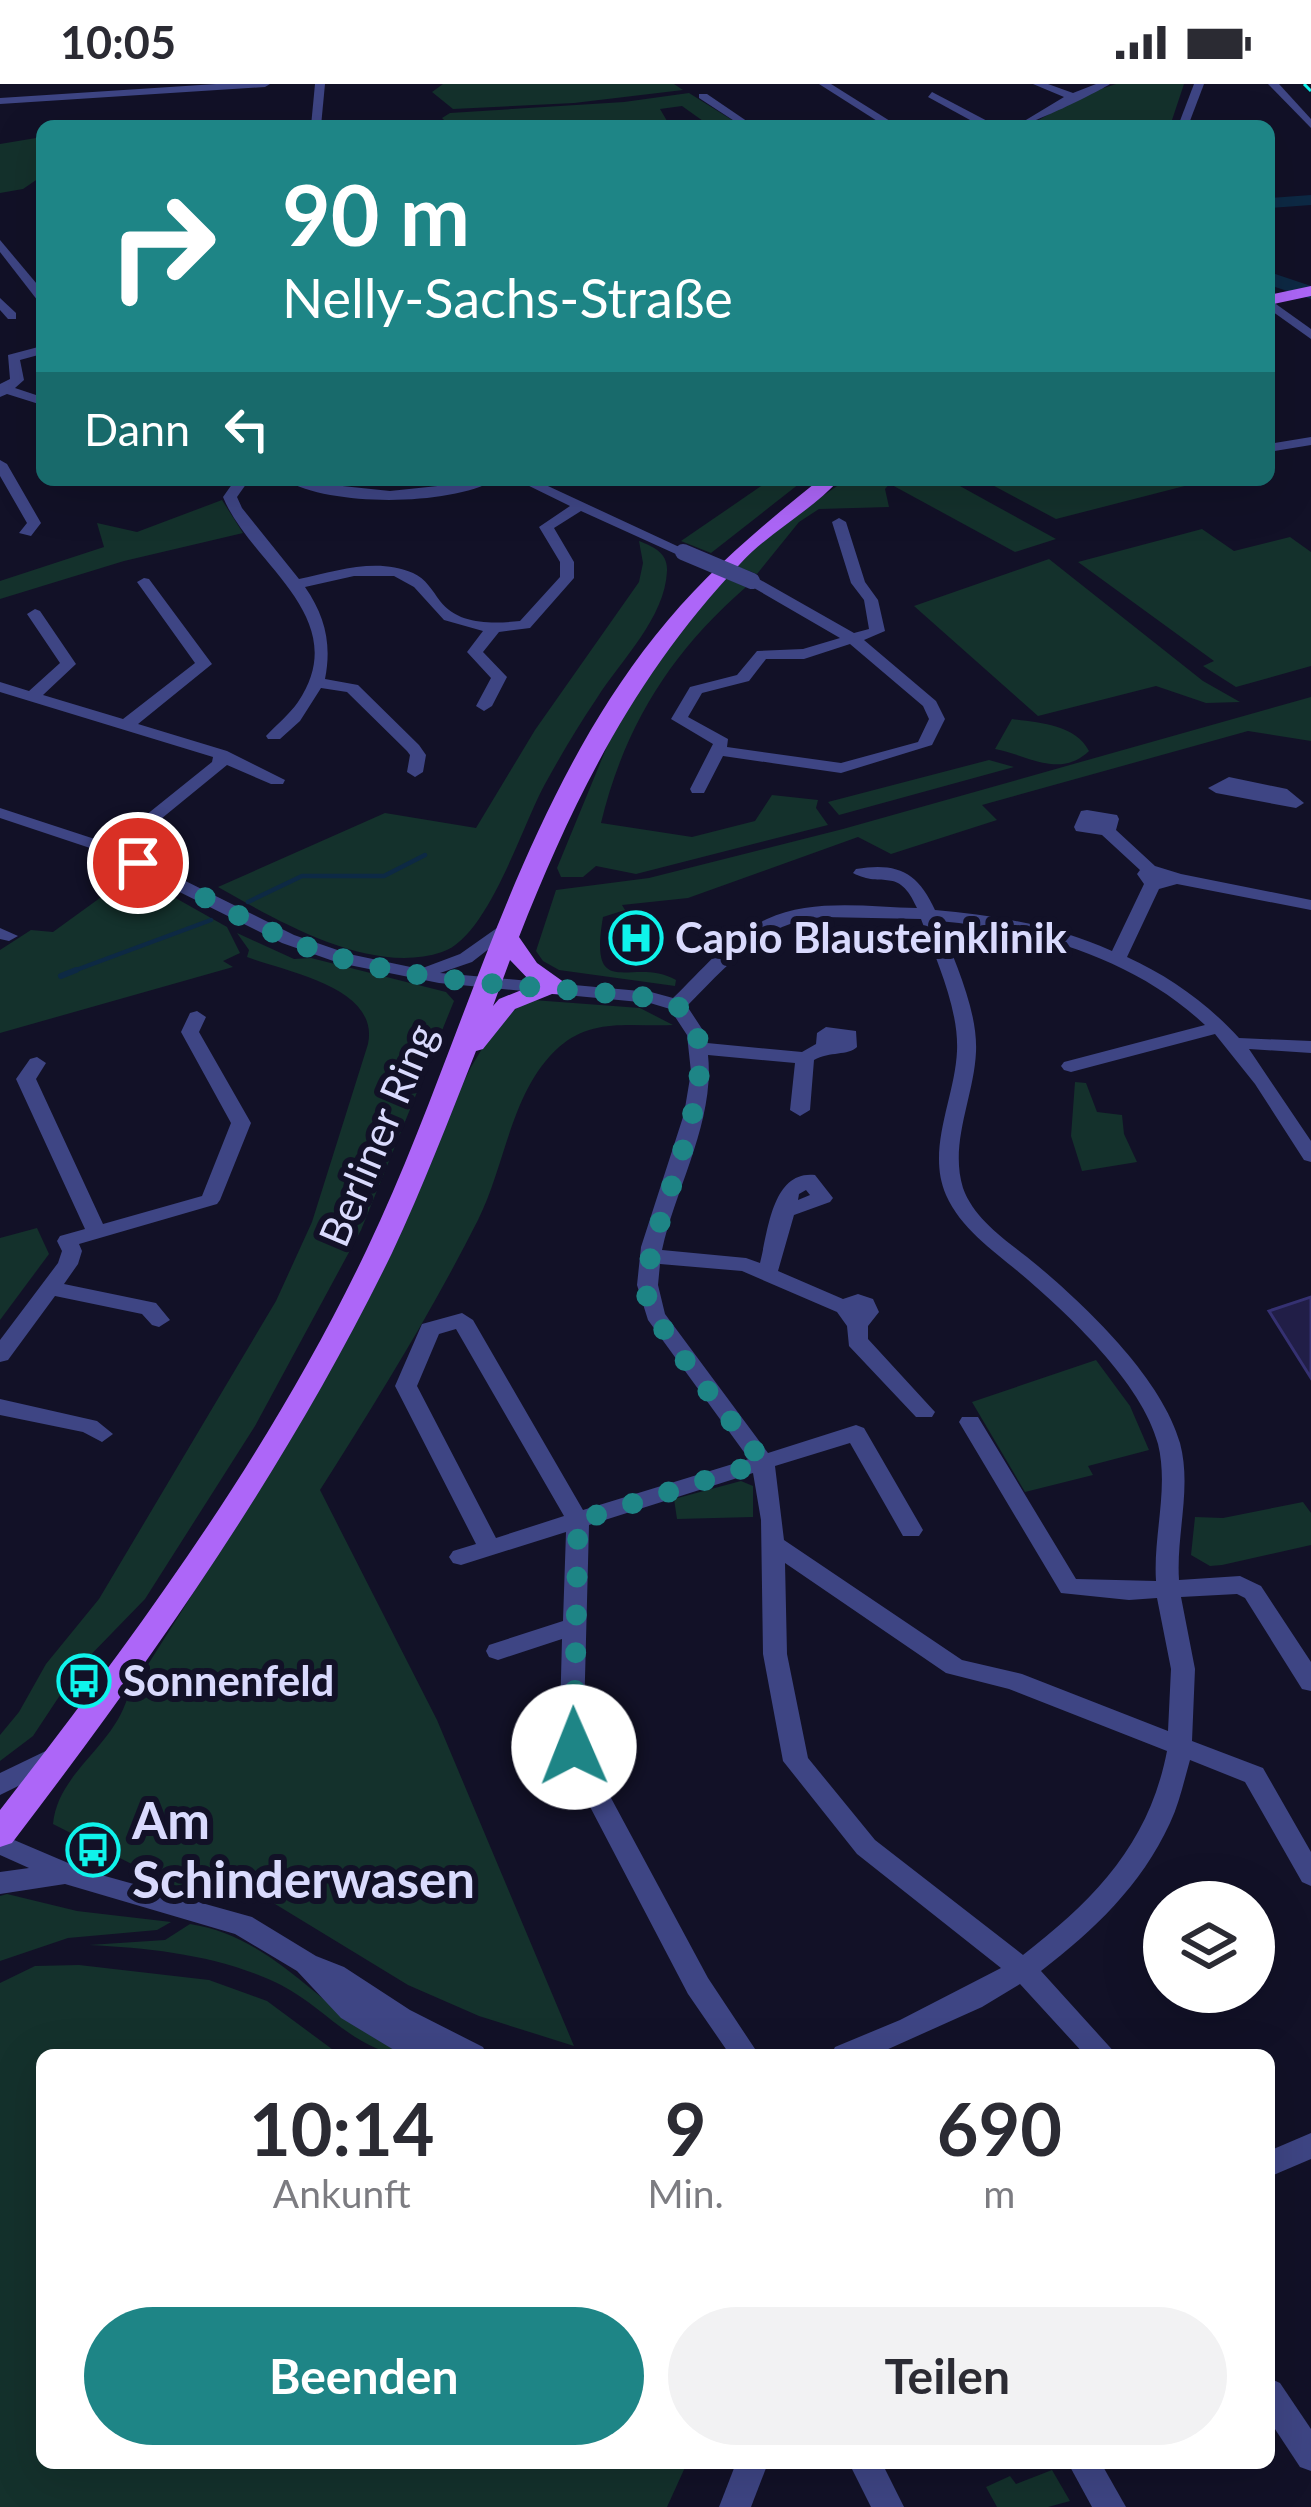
<!DOCTYPE html>
<html lang="de">
<meta charset="utf-8">
<style>
:root{--surface:#fff;--page:#f2f2f3;--text:#2b2b33;--muted:#7c7c81;--accent:#1e8586}
body{margin:0;font-family:Lato,sans-serif;background:var(--page);color:var(--text);height:100vh;display:flex;flex-direction:column;font-size:45px;white-space:nowrap}
*{box-sizing:border-box;margin:0}
p{font-size:39px;color:var(--muted)}
.icon{flex:none;width:66px;height:66px;fill:none;stroke:currentColor;stroke-width:2;stroke-linecap:round;stroke-linejoin:round}
.map{position:relative;flex:1;overflow:hidden}
.panel{position:absolute;left:36px;top:1965px;width:1239px;height:420px;display:flex;flex-direction:column;background:var(--surface);border-radius:18px;box-shadow:0 12px 48px #0002}
.panel>*{flex:none}
.guide{position:absolute;left:36px;top:36px;width:1239px;height:366px;border-radius:18px;box-shadow:0 12px 48px #0002;background:#1e8586;color:#fff;overflow:hidden}
.fabs{position:absolute;left:1143px;top:1797px;display:grid;gap:24px}
.fabs a{display:grid;place-items:center;width:132px;height:132px;border-radius:50%;background:var(--surface);box-shadow:0 12px 48px #0002;font-size:60px}
.pin{position:absolute;display:grid;place-items:center;width:102px;height:102px;color:#fff;margin:-51px;border:6px solid #fff;border-radius:50%;box-shadow:0 3px 12px #0007}
.me{position:absolute;width:132px;margin:-66px;rotate:359deg;stroke-linejoin:round;filter:drop-shadow(0 0 9px #0008)}
.turn{display:flex;align-items:center;gap:42px;height:252px;padding:0 48px;font-size:54px}
.turn .icon{width:156px;height:156px;stroke-width:2.5}
.turn b{display:block;font-size:84px;line-height:102px}
.then{display:flex;align-items:center;height:114px;padding:0 48px;background:#0003;gap:24px;font-size:45px}
.eta{display:flex;justify-content:space-evenly;align-items:center;height:204px;text-align:center}
.eta b{font-size:72px;font-weight:700;line-height:84px}
.primary-button{display:flex;gap:24px;margin-top:auto;padding:24px 48px}
.primary-button a{flex:1;height:138px;border-radius:72px;background:var(--accent);color:#fff;font-size:48px;font-weight:700;line-height:138px;text-align:center}
.primary-button a+a{background:var(--page);color:var(--text)}
.status{display:flex;justify-content:space-between;align-items:center;height:84px;padding:0 60px;background:var(--surface);direction:ltr}
.status svg{height:33px;fill:currentColor}
.map>svg:first-child{display:block}
</style>
<div class="status"><b>10:05</b><svg viewBox="0 0 49 12"><path d="M0 12V9h3v3zM5 12V6h3v6zM10 12V3h3v9zM15 12V0h3v12zM26 1h20v11H26zM47 4h2v5h-2z"/></svg></div>
<div class="map">
<svg width="1311" height="2423" viewBox="0 0 1311 2423">
<rect width="100%" height="100%" fill="#121127"/>
<g fill="#14312c">
<polygon points="443,0 674,0 683,6 574,19 453,25 432,8"/>
<polygon points="1116,0 1184,0 1170,42 1028,42 1083,11"/>
<polygon points="689,9 740,41 710,42 682,22 660,25 670,42 450,42 442,34 450,29 624,18"/>
<polygon points="42,53 42,92 23,105 0,109 0,60"/>
<polygon points="770,396 804,396 711,469 681,457"/>
<polygon points="846,396 893,396 885,405 889,423 819,425 799,438 757,490 736,482 786,437"/>
<polygon points="899,396 949,396 1056,455 1015,468 892,401"/>
<polygon points="983,396 1208,396 1056,435"/>
<polygon points="222,416 243,449 124,477 0,515 0,497 104,463 97,439 137,448"/>
<polygon points="1202,445 1234,467 1290,453 1311,468 1311,582 1236,603 1203,582 1214,577 1078,478"/>
<path d="M 639,457 C 654,463 668,469 667,487 C 665,534 621,576 597,614 C 578,642 561,671 545,700 C 521,744 488,853 442,868 C 371,892 278,837 218,803 L 385,729 L 476,744 L 535,646 L 639,498 L 643,479 Z"/>
<polygon points="1049,475 1203,597 1240,618 1206,619 1156,602 1038,632 914,522"/>
<path d="M 725,494 L 746,503 C 671,568 624,643 601,739 L 692,753 L 755,737 L 772,711 L 818,716 L 816,724 L 828,741 L 636,790 L 596,782 L 583,793 L 561,793 L 557,784 L 615,643 L 667,560 Z"/>
<path d="M 1311,613 L 1311,657 L 1248,647 L 982,721 L 997,736 L 891,770 L 858,753 L 688,814 L 622,821 L 625,826 L 603,833 C 588,921 633,871 676,896 L 675,902 L 559,886 L 543,877 L 536,867 L 556,806 L 649,794 L 843,745 Z"/>
<path d="M 1012,635 C 1039,639 1075,640 1089,667 C 1060,695 1028,671 995,665 Z"/>
<polygon points="989,676 1014,683 839,731 828,718"/>
<polygon points="133,790 227,843 240,869 223,877 233,883 0,949 0,866 31,846 53,848"/>
<path d="M 237,849 L 294,875 L 311,874 L 446,908 L 454,917 L 361,1146 L 255,1342 L 145,1515 L 78,1584 L 33,1652 L 0,1677 L 0,1651 L 19,1628 L 46,1580 L 99,1515 L 276,1217 L 312,1138 L 368,960 C 380,903 286,888 247,873 L 249,866 Z"/>
<path d="M 533,916 L 640,924 L 673,941 C 633,943 593,933 559,963 C 511,1006 506,1080 478,1136 C 431,1229 376,1318 320,1406 L 437,1636 L 574,1962 L 479,1932 L 408,1901 L 257,1809 L 173,1801 L 53,1740 C 58,1688 113,1664 128,1612 L 283,1367 L 471,983 C 489,954 500,929 533,916 Z"/>
<polygon points="1075,998 1086,999 1097,1028 1122,1031 1124,1050 1137,1078 1082,1087 1071,1052"/>
<polygon points="37,1144 49,1170 0,1236 0,1154"/>
<polygon points="1096,1276 1130,1322 1149,1366 1088,1382 1093,1391 1025,1408 972,1318"/>
<polygon points="741,1397 753,1402 753,1433 677,1435 674,1415"/>
<polygon points="1303,1418 1311,1429 1311,1461 1222,1481 1210,1482 1191,1471 1195,1433 1223,1434"/>
<polygon points="7,1810 77,1827 171,1838 157,1846 68,1854 0,1877 0,1812"/>
<path d="M 190,1840 C 282,1854 328,1939 410,1971 C 358,1971 326,1924 281,1901 C 223,1872 153,1864 89,1861 L 165,1856 Z"/>
<polygon points="79,1881 209,1896 267,1917 340,1971 42,1971 42,2379 687,2379 667,2423 0,2423 0,1899 35,1882"/>
<polygon points="1052,2386 1070,2417 1048,2423 997,2423 986,2403 1010,2392 1016,2400"/>
</g>
<g fill="none" stroke-linecap="round" stroke-linejoin="round">
<g stroke="#0d2944" stroke-width="4.5">
<polyline points="248,818 302,792 384,792 425,771"/>
<polyline points="68,889 211,836"/>
</g>
<polyline stroke="#0d2944" stroke-width="6" points="61,892 76,886"/>
<g fill="#0d2944" fill-rule="evenodd">
<polygon points="1311,111 1311,121 1269,124 1269,114"/>
<polygon points="1269,188 1311,202 1311,215 1269,201"/>
</g>
</g>
<polygon fill="#211e47" stroke="#353172" stroke-width="3" points="1311,1213 1311,1294 1269,1227"/>
<g fill="none" stroke-linecap="round" stroke-linejoin="round">
<g fill="#3e4584" fill-rule="evenodd">
<polygon points="216,0 270,0 265,3 0,20 0,14"/>
<polygon points="315,0 325,0 321,42 311,42"/>
<polygon points="819,0 831,0 898,42 885,42"/>
<path d="M 1033,0 L 1048,0 L 1073,9 L 1096,0 L 1110,0 C 1096,9 1029,42 1016,42 L 1064,13 Z"/>
<polygon points="1194,0 1204,0 1188,42 1178,42"/>
<polygon points="1268,0 1279,0 1311,35 1311,44"/>
<polygon points="932,8 993,40 994,42 981,42 928,13"/>
<polygon points="699,10 707,10 754,42 742,42 699,14"/>
<polygon points="0,156 42,206 42,218 38,217 0,168"/>
<polygon points="0,214 16,229 16,235 8,235 0,226"/>
<polygon points="1269,215 1311,245 1311,255 1269,225"/>
<polygon points="42,262 42,270 20,276 24,296 15,304 42,313 42,321 7,310 0,313 0,300 10,295 8,271"/>
<polygon points="1311,353 1311,361 1269,368 1269,360"/>
<polygon points="0,376 7,380 41,439 31,452 19,449 27,439 0,392"/>
<path d="M 235,396 L 249,396 L 237,413 L 242,424 L 299,495 C 336,487 377,473 413,489 C 426,495 432,506 440,517 C 458,541 493,540 520,537 L 560,493 L 560,478 L 539,443 L 570,422 L 517,396 L 535,396 L 690,468 L 678,471 L 581,427 L 554,444 L 574,478 L 574,494 L 530,544 L 499,548 L 483,568 L 507,593 L 492,622 L 484,627 L 476,622 L 491,594 L 467,568 L 483,547 L 444,536 L 414,503 L 394,492 L 354,492 L 305,503 C 325,532 332,560 325,595 L 358,601 L 419,661 L 426,671 L 423,688 L 415,693 L 407,688 L 410,671 L 407,667 L 347,608 L 321,604 L 300,637 L 280,655 L 268,655 L 266,652 C 277,640 289,631 298,618 C 355,533 250,480 223,413 Z"/>
<path d="M 285,396 L 390,407 L 495,396 C 449,422 331,423 285,396 Z"/>
<path d="M 839,434 L 846,438 L 865,498 L 878,516 L 885,547 L 864,556 L 936,617 L 945,635 L 932,661 L 841,689 L 723,672 L 704,709 L 692,709 L 690,705 L 713,660 L 671,635 L 690,603 L 737,591 L 757,567 L 803,565 L 840,554 L 747,500 L 747,494 L 757,494 L 854,549 L 869,545 L 864,516 L 851,499 L 832,438 ZM 850,560 L 923,622 L 929,635 L 918,658 L 841,679 L 727,663 L 728,655 L 688,633 L 702,609 L 749,597 L 766,575 L 804,575 Z"/>
<path d="M 144,494 L 149,495 L 212,580 L 138,640 L 227,667 L 285,696 L 283,700 L 271,700 L 227,681 L 123,766 L 294,851 L 349,870 L 420,885 L 460,870 L 511,834 L 517,835 L 517,843 L 472,878 L 440,889 L 651,908 L 673,914 C 702,886 729,852 767,835 C 812,814 869,823 917,824 C 898,781 883,805 853,789 L 856,785 C 897,778 918,788 935,826 C 995,831 1057,842 1112,867 L 1144,800 L 1137,790 L 1140,786 L 1102,751 L 1076,747 L 1074,743 L 1081,727 L 1087,726 L 1117,731 L 1119,735 L 1116,746 L 1155,782 L 1181,790 L 1311,816 L 1311,826 L 1177,800 L 1159,805 L 1127,873 C 1169,892 1208,920 1239,954 L 1311,957 L 1311,969 L 1249,965 L 1311,1057 L 1311,1078 L 1304,1076 L 1255,1000 L 1215,950 L 1071,988 L 1064,986 L 1061,982 L 1064,978 L 1205,941 C 1133,874 1036,846 939,837 C 954,876 978,926 976,968 C 974,1013 949,1059 963,1104 C 975,1138 1012,1160 1038,1182 C 1088,1224 1162,1295 1180,1359 C 1192,1404 1176,1450 1179,1496 L 1240,1492 L 1261,1502 L 1311,1578 L 1311,1607 L 1302,1605 L 1245,1514 L 1237,1510 L 1181,1513 L 1195,1585 L 1192,1657 L 1263,1684 L 1311,1768 L 1311,1802 L 1302,1798 L 1245,1698 L 1190,1676 C 1184,1697 1179,1720 1170,1739 C 1141,1802 1094,1846 1041,1887 L 1117,1971 L 1085,1971 L 1020,1900 L 982,1923 L 875,1971 L 831,1971 L 835,1963 L 900,1936 L 1001,1884 L 857,1770 L 783,1677 L 763,1570 L 761,1436 L 753,1389 L 589,1441 L 584,1632 L 590,1675 L 708,1894 L 759,1971 L 730,1971 L 688,1910 L 565,1675 L 560,1632 L 562,1555 L 498,1576 L 489,1573 L 486,1567 L 489,1561 L 563,1537 L 566,1448 L 461,1481 L 453,1479 L 449,1473 L 453,1467 L 476,1460 L 395,1302 L 422,1240 L 462,1229 L 473,1236 L 583,1426 L 749,1375 L 648,1236 L 637,1201 L 641,1163 L 684,1030 L 691,988 L 687,951 L 670,925 L 650,919 L 439,899 L 339,879 L 282,859 L 93,765 L 0,734 L 0,724 L 110,760 L 212,678 L 213,673 L 0,608 L 0,598 L 29,607 L 60,579 L 27,530 L 35,525 L 40,527 L 76,580 L 43,611 L 123,635 L 195,579 L 137,498 ZM 823,833 L 921,835 C 936,875 959,925 957,967 C 955,1014 926,1065 946,1111 C 961,1145 994,1167 1021,1190 C 1068,1230 1142,1299 1158,1360 C 1169,1405 1153,1451 1156,1497 L 1076,1495 L 978,1333 L 962,1333 L 959,1338 L 1061,1509 L 1129,1516 L 1157,1514 L 1171,1585 L 1168,1647 L 1022,1590 L 962,1576 L 784,1456 L 775,1382 L 850,1359 L 903,1452 L 919,1452 L 923,1446 L 864,1344 L 856,1341 L 768,1369 L 665,1230 L 658,1201 L 660,1180 L 742,1187 L 837,1228 L 847,1242 L 849,1262 L 916,1333 L 932,1333 L 935,1328 L 868,1255 L 868,1242 L 879,1228 L 873,1215 L 858,1210 L 843,1215 L 778,1187 L 794,1131 L 830,1118 L 833,1114 L 815,1091 C 772,1086 768,1148 760,1179 L 746,1174 L 662,1166 C 676,1103 715,1037 708,971 L 795,979 L 790,1026 L 800,1032 L 810,1026 L 814,976 C 830,967 848,972 857,963 L 856,947 L 826,943 L 817,949 L 816,960 L 802,968 L 707,959 L 706,951 L 687,922 C 728,881 762,838 823,833 ZM 806,1106 L 810,1111 L 798,1116 L 799,1110 ZM 456,1245 L 564,1432 L 496,1454 L 417,1302 L 439,1250 ZM 785,1479 L 946,1589 L 1009,1605 L 1167,1667 C 1149,1760 1095,1815 1023,1871 L 875,1756 L 808,1674 L 787,1570 Z"/>
<polygon points="1229,693 1287,705 1304,719 1296,724 1216,709 1208,704"/>
<polygon points="0,844 18,852 9,857 0,855"/>
<polygon points="197,927 206,933 199,948 251,1039 220,1116 217,1120 79,1160 82,1167 78,1180 64,1200 156,1219 170,1236 159,1243 152,1241 142,1230 55,1212 8,1276 0,1278 0,1256 58,1179 62,1167 57,1157 60,1152 85,1145 16,995 30,975 37,973 46,979 36,995 103,1140 202,1112 231,1039 181,948 190,929"/>
<polygon points="0,1315 97,1337 113,1350 102,1358 83,1348 0,1331"/>
<polygon points="52,1664 61,1667 64,1674 61,1681 0,1711 0,1689"/>
<polygon points="0,1750 87,1787 252,1833 316,1872 344,1883 410,1926 483,1963 487,1971 407,1971 394,1966 341,1934 297,1887 235,1850 65,1800 0,1810 0,1788 29,1784 0,1771"/>
<polygon points="1311,2049 1311,2075 1269,2093 1269,2067"/>
<polygon points="1269,2294 1280,2299 1311,2345 1311,2387 1300,2383 1269,2336"/>
<polygon points="736,2379 768,2379 751,2423 719,2423"/>
<polygon points="849,2379 882,2379 904,2423 871,2423"/>
<polygon points="1068,2379 1101,2379 1126,2423 1092,2423"/>
</g>
<g fill="#ad66f8" fill-rule="evenodd">
<polygon points="1311,202 1311,212 1269,221 1269,211"/>
<path d="M 819,396 L 839,396 C 810,428 769,448 740,480 C 637,588 573,715 519,853 L 537,879 L 575,906 L 571,911 L 552,910 L 515,925 L 483,965 L 476,967 C 449,1035 423,1103 392,1169 C 289,1381 154,1573 12,1759 L 0,1763 L 0,1726 C 137,1550 271,1367 367,1165 C 463,964 515,728 655,552 C 703,491 759,444 819,396 ZM 510,876 L 534,901 L 499,915 L 493,922 Z"/>
</g>
<polyline stroke="#0ff3eb" stroke-width="3" stroke-dasharray="10 9" stroke-linecap="butt" points="1304,0 1311,7"/>
<polyline stroke="#3e4584" stroke-width="16" points="683,468 752,497"/>
</g>
<g fill="none" stroke-linecap="round" stroke-linejoin="round">
<path stroke="#1e8586" stroke-width="21" stroke-dasharray="0 37.8" d="M 138,779 C 199,808 257,846 321,868 C 430,904 547,900 660,915 C 762,940 635,1152 647,1213 C 652,1240 741,1349 763,1378 L 578,1437 L 574,1663"/>
</g>
<defs>
<g id="hospital-ring" transform="scale(2.7)"><circle r="9.5" fill="#121127" stroke="#0ff3eb" stroke-width="1.5"/><path d="M-5-5h3v3.5h4V-5h3V5h-3V1.5h-4V5h-3Z" fill="#0ff3eb"/></g>
<g id="bus-ring" transform="scale(2.7)"><circle r="9.5" fill="#121127" stroke="#0ff3eb" stroke-width="1.5"/><path d="M-5-6H5V4H4V6H2V4H-2V6H-4V4H-5ZM-3.5-4V0h7V-4ZM-3.5 1.2v1.5H-2V1.2ZM2 1.2v1.5H3.5V1.2Z" fill="#0ff3eb"/></g>
</defs>
<g fill-rule="evenodd">
<use href="#hospital-ring" x="636" y="854"/>
<use href="#bus-ring" x="84" y="1597"/>
<use href="#bus-ring" x="93" y="1766"/>
</g>
<g text-anchor="middle" stroke-width="12" stroke-linejoin="round" paint-order="stroke">
<g font-size="42" font-weight="bold" fill="#d9dafd" stroke="#121127" text-anchor="start">
<text x="675" y="869">Capio Blausteinklinik</text>
<text x="123" y="1612">Sonnenfeld</text>
</g>
<g font-size="42" fill="#d9dafd" stroke="#121127">
<text transform="translate(378 1051) rotate(-67)" y="15">Berliner Ring</text>
</g>
<g font-size="51" font-weight="bold" fill="#d9dafd" stroke="#121127" text-anchor="start">
<text x="132" y="1755">Am<tspan x="132" dy="59">Schinderwasen</tspan></text>
</g>
</g>
</svg>
<div class="fabs">
<a><svg class="icon" aria-label="layers" viewBox="0 0 24 24"><path d="M12 4l9 5-9 5-9-5zM3 14l9 5 9-5"/></svg></a>
</div>
<div class="pin" style="left:138px;top:779px;background:#d93025"><svg class="icon" aria-label="arrive" viewBox="0 0 24 24"><path d="M6 21V4h12l-3 4 3 4H6"/></svg></div>
<svg class="me" style="left:574px;top:1663px" viewBox="-20 -20 40 40"><circle r="19" fill="#fff"/><path d="M0-13L10 11 0 6-10 11z" fill="#1e8586"/></svg>
<div class="guide">
<div class="turn"><svg class="icon" aria-label="right" viewBox="0 0 24 24"><path d="M7 20v-9h11M14 6l5 5-5 5"/></svg><div><b>90 m</b>Nelly-Sachs-Straße</div></div>
<div class="then">Dann<svg class="icon" aria-label="left" viewBox="0 0 24 24"><path d="M17 20v-9H6M10 6l-5 5 5 5"/></svg></div>
</div>
<section class="panel">
<div class="eta">
<div><b>10:14</b><p>Ankunft</p></div>
<div><b>9</b><p>Min.</p></div>
<div><b>690</b><p>m</p></div>
</div>
<div class="primary-button"><a>Beenden</a><a>Teilen</a></div>
</section>
</div>
